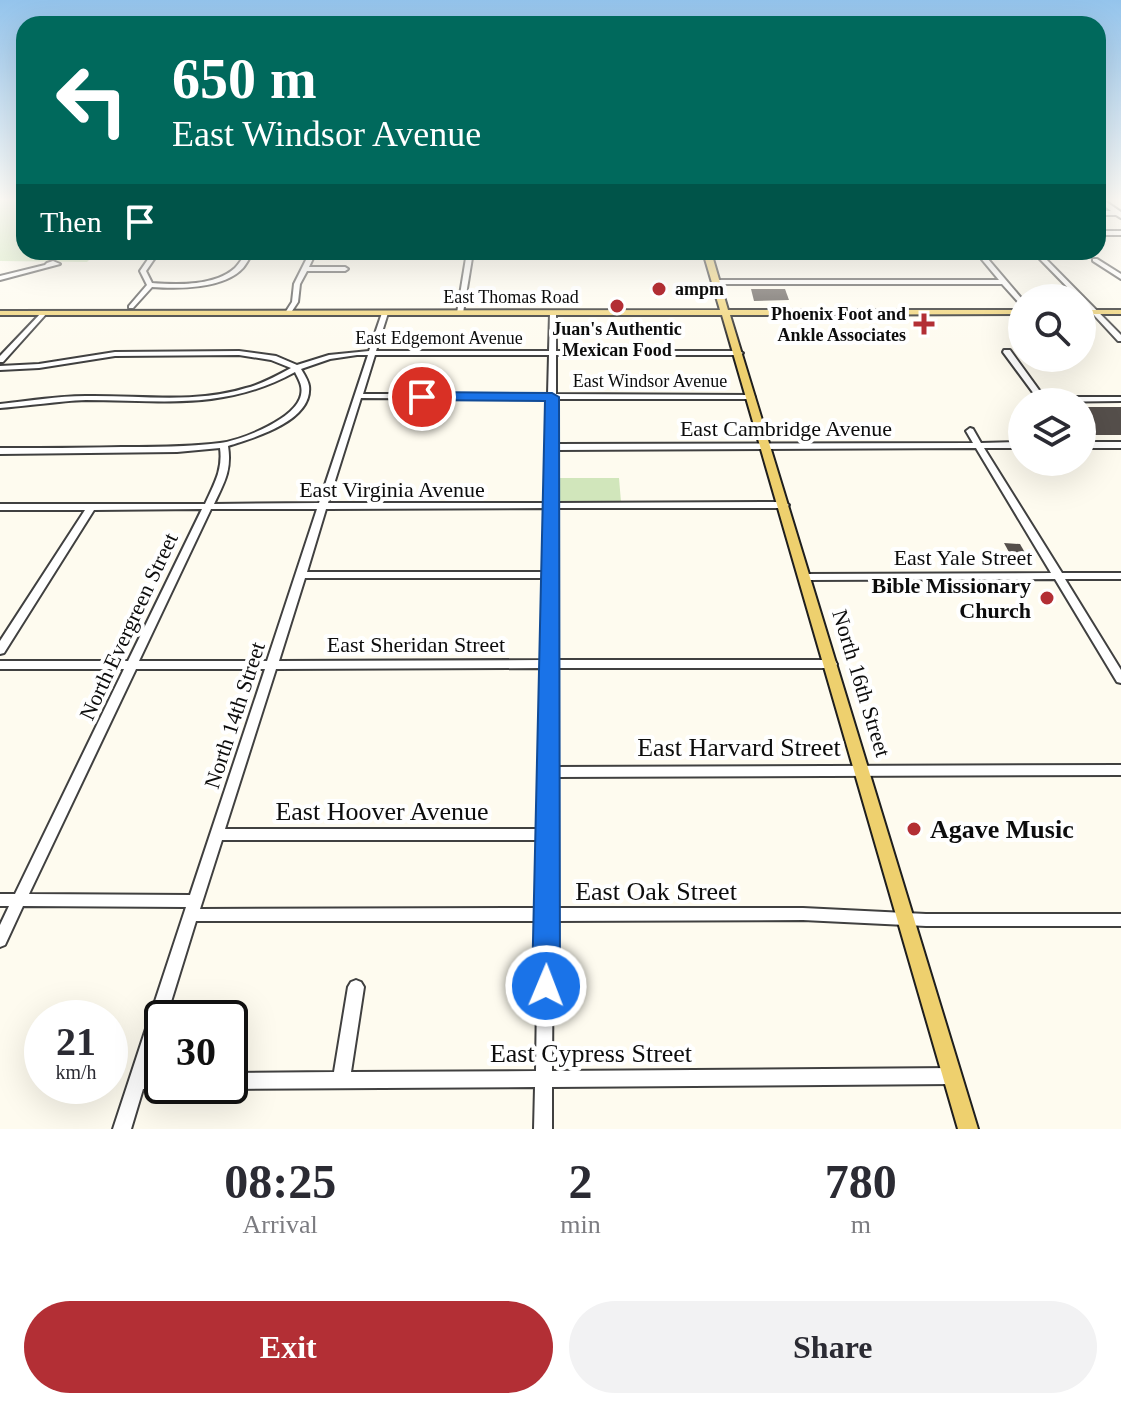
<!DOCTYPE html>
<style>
:root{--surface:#fff;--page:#f2f2f3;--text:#2b2b33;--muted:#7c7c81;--accent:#b32f35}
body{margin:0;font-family:Georgia,serif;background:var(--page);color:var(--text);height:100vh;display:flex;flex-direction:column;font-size:30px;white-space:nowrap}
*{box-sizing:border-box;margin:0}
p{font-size:26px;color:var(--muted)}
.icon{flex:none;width:44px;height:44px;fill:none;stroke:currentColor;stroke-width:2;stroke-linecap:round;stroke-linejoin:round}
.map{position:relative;height:1129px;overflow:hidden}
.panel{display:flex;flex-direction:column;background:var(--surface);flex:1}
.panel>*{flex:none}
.banner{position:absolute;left:16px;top:16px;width:1090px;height:244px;border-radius:24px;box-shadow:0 8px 32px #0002;background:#00695c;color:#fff;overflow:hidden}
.tools{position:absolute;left:1008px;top:284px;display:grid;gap:16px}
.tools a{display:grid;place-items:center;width:88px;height:88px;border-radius:50%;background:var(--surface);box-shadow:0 8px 32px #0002;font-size:40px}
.speed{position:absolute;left:24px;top:1000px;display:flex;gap:16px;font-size:40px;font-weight:700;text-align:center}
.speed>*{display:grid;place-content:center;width:104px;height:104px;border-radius:50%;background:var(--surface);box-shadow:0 8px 32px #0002;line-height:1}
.speed small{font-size:20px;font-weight:400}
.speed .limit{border:4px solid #111;border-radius:12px;background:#fff;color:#111}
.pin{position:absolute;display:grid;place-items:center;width:68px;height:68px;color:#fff;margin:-34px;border:4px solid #fff;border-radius:50%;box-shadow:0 2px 8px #0007}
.me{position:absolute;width:88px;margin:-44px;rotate:1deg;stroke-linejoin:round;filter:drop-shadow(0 0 6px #0008)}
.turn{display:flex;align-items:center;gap:28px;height:168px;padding:0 24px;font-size:36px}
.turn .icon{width:104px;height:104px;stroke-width:2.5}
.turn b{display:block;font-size:56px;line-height:68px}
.then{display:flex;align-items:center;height:76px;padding:0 24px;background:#0003;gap:16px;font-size:30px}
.eta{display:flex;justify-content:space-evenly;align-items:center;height:136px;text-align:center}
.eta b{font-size:48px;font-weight:600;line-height:56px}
.primary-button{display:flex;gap:16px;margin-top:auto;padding:16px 24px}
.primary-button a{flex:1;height:92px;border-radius:48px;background:var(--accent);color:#fff;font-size:32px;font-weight:600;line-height:92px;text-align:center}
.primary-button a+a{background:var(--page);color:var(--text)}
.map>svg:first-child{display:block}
</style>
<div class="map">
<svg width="1121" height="1129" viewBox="0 0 1121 1129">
<rect width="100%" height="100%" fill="#fefbef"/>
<g fill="#d1e6bb">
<polygon points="0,199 24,199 24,252 97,252 87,262 0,261"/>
<polygon points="556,478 619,478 621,502 559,502 556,500"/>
</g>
<g fill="#554f4b">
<polygon points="751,289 785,289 789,300 754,301"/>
<polygon points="1082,407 1121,407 1121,435 1089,435 1082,426"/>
<polygon points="1004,543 1020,544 1032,565 1016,565"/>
</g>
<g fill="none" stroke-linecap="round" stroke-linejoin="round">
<g stroke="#404040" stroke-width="4">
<g id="minor">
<polygon points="1098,199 1102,199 1121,212 1121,218 1116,215 1098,215 1098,211 1111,211 1098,201"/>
<rect x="1098" y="231" width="23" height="4"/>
<path d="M 153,252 L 159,252 L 146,271 L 152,283 C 178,285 215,286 235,268 C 240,263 243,257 247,252 L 253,252 C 250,257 247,263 243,268 C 224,289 178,289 152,287 L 133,308 L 129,308 L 129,306 L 147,285 L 140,271 Z"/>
<polygon points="310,252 316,252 309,267 345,267 348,269 345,271 307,271 300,284 298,302 290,314 286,314 285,313 292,302 294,284"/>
<polygon points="467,252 473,252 463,313 460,315 457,313"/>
<polygon points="982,252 1022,299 1022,305 1020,304 1002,284 717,284 714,282 717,280 999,280 979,256 708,257 705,255 708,253"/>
<polygon points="1037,252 1043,252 1041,254 1121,335 1121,341 1118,341 1082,302 1082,298 1078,298 1036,255"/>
<polygon points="1093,259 1097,259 1121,274 1121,279 1093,261"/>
<polygon points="53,261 60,264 0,280 0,276 45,265 47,263"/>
<path d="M 385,311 L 388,313 L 376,351 L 549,351 L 550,313 L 553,311 L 556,313 L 556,351 L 739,351 L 743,353 L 739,355 L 556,355 L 556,394 L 751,395 L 755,397 L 751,399 L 556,399 L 556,444 L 973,443 L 966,431 L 970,428 L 973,429 L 981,443 L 1022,442 L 1022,448 L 984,448 L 1062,573 L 1121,573 L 1121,579 L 1065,579 L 1121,670 L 1121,683 L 1117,682 L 1055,579 L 805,580 L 800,577 L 805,574 L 1051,573 L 976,448 L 556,450 L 555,503 L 784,502 L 789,505 L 784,508 L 555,508 L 554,660 L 831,660 L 835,661 L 837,664 L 835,667 L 831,668 L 554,668 L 554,767 L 1121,765 L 1121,775 L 554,777 L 553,831 L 555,834 L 553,837 L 553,908 L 803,908 L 926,914 L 1121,914 L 1121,926 L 926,926 L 803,920 L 553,921 L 552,1071 L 953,1068 L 959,1070 L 961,1076 L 959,1082 L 953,1084 L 552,1087 L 552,1129 L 534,1129 L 535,1087 L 230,1089 L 224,1086 L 230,1086 L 230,1073 L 334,1072 L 348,987 L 351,982 L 356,980 L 361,982 L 364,987 L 351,1072 L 536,1071 L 538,921 L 196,921 L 166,1018 L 162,1018 L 162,1029 L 148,1073 L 162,1073 L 162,1086 L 168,1086 L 162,1089 L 143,1089 L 131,1129 L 113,1129 L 186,907 L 23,906 L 5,945 L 0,947 L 0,925 L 9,906 L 0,906 L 0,894 L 15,894 L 124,669 L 0,669 L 0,661 L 128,661 L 202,509 L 94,510 L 4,653 L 0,654 L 0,641 L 85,510 L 0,510 L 0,504 L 205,504 C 214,484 223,470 220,448 L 177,452 L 0,454 L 0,448 C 41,448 82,448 122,447 C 155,447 188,447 220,443 C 242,440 296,419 301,395 C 303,386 299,380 295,372 C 224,411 163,400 86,400 C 57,401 29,406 0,408 L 0,404 C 29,401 57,396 86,396 C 139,395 195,404 246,388 C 262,384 276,376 291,368 L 271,360 L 239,355 L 115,356 L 39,368 L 0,370 L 0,366 L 39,364 L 115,352 L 239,351 L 276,356 L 297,365 L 329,355 L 369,351 L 382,313 ZM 357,355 L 368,355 L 319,503 L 214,504 C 224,483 232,470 228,446 C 254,438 313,421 309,386 C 308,380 304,374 301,369 L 330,359 ZM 375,355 L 549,355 L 548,394 L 363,394 ZM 361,398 L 548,399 L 546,503 L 328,503 ZM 546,508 L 545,572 L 307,572 L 326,509 ZM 211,509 L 317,509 L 267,661 L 139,661 ZM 305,578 L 545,578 L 543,660 L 279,661 ZM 543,668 L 540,829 L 225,829 L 276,669 ZM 136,669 L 265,669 L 190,895 L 29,894 ZM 222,840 L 540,840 L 539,908 L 200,909 Z"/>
<polygon points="42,312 47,313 3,362 0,362 0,356"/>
<polygon points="1004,350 1010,350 1044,397 1121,397 1121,401 1040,402 1003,352"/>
<rect x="1082" y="442" width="39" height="6"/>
</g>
</g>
<g stroke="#1e1e1e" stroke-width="4">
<g id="major">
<polygon points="703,252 711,252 728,310 1022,310 1022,314 730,315 978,1129 958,1129 722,315 0,315 0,311 720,310"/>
<rect x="1082" y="310" width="39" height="4"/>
</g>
</g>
<use href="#minor" fill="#fff" fill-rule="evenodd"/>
<use href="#major" fill="#eed06e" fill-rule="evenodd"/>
</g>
<linearGradient id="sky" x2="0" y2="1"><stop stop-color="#94c4ec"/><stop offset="0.56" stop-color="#fffdf8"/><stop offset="1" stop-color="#fffdf8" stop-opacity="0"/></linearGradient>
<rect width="1121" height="357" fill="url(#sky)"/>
<polygon fill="#1a73e8" stroke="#114b97" stroke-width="2" points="422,392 552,393 559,397 560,986 556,995 546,999 536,995 532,986 545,401 417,400 415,397"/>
<g fill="#b32f35" stroke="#fff" stroke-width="3">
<circle cx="659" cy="289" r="8"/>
<circle cx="617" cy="306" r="8"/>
<path d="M920 312h8v8h8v8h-8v8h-8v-8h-8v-8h8z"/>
<circle cx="1047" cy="598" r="8"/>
<circle cx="914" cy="829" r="8"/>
</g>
<g text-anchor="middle" stroke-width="8" stroke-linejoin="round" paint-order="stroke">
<g font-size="18" font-weight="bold" fill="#0d0d0d" stroke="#fff" text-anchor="start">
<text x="675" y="295">ampm</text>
<text x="906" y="320" text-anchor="end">Phoenix Foot and<tspan x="906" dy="21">Ankle Associates</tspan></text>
<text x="617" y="335" text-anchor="middle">Juan's Authentic<tspan x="617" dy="21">Mexican Food</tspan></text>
</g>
<g font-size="18" fill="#0d0d0d" stroke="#fff">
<text x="511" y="303">East Thomas Road</text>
<text x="439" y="344">East Edgemont Avenue</text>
<text x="650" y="387">East Windsor Avenue</text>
</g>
<g font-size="22" fill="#0d0d0d" stroke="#fff">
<text x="786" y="436">East Cambridge Avenue</text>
<text x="392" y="497">East Virginia Avenue</text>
<text x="963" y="565">East Yale Street</text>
<text transform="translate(128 626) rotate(-65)" y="8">North Evergreen Street</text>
<text x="416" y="652">East Sheridan Street</text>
<text transform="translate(862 683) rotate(73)" y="8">North 16th Street</text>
<text transform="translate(234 715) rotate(-72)" y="8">North 14th Street</text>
</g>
<g font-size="22" font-weight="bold" fill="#0d0d0d" stroke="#fff" text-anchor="end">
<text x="1031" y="593">Bible Missionary<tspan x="1031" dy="25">Church</tspan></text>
</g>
<g font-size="26" fill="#0d0d0d" stroke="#fff">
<text x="739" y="756">East Harvard Street</text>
<text x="382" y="820">East Hoover Avenue</text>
<text x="656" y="900">East Oak Street</text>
<text x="591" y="1062">East Cypress Street</text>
</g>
<g font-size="26" font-weight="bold" fill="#0d0d0d" stroke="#fff" text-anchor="start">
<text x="930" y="838">Agave Music</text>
</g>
</g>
</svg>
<div class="tools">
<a><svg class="icon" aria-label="search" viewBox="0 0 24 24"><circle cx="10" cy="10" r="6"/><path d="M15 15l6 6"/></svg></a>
<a><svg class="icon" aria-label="layers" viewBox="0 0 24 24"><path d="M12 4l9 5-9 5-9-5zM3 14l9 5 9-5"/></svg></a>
</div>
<div class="speed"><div>21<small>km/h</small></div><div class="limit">30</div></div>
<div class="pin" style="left:422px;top:397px;background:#d93025"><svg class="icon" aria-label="arrive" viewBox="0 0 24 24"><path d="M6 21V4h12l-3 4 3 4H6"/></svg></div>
<svg class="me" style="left:546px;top:986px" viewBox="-20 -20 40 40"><circle r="17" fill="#1a73e8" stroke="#fff" stroke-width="3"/><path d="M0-11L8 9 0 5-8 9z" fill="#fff"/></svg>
<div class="banner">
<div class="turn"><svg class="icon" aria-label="left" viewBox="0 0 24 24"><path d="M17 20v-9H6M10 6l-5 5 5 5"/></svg><div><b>650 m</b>East Windsor Avenue</div></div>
<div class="then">Then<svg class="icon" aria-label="arrive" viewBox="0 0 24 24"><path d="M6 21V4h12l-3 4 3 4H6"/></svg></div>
</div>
</div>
<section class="panel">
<div class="eta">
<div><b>08:25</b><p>Arrival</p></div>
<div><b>2</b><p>min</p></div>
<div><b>780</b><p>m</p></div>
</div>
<div class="primary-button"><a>Exit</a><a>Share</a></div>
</section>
